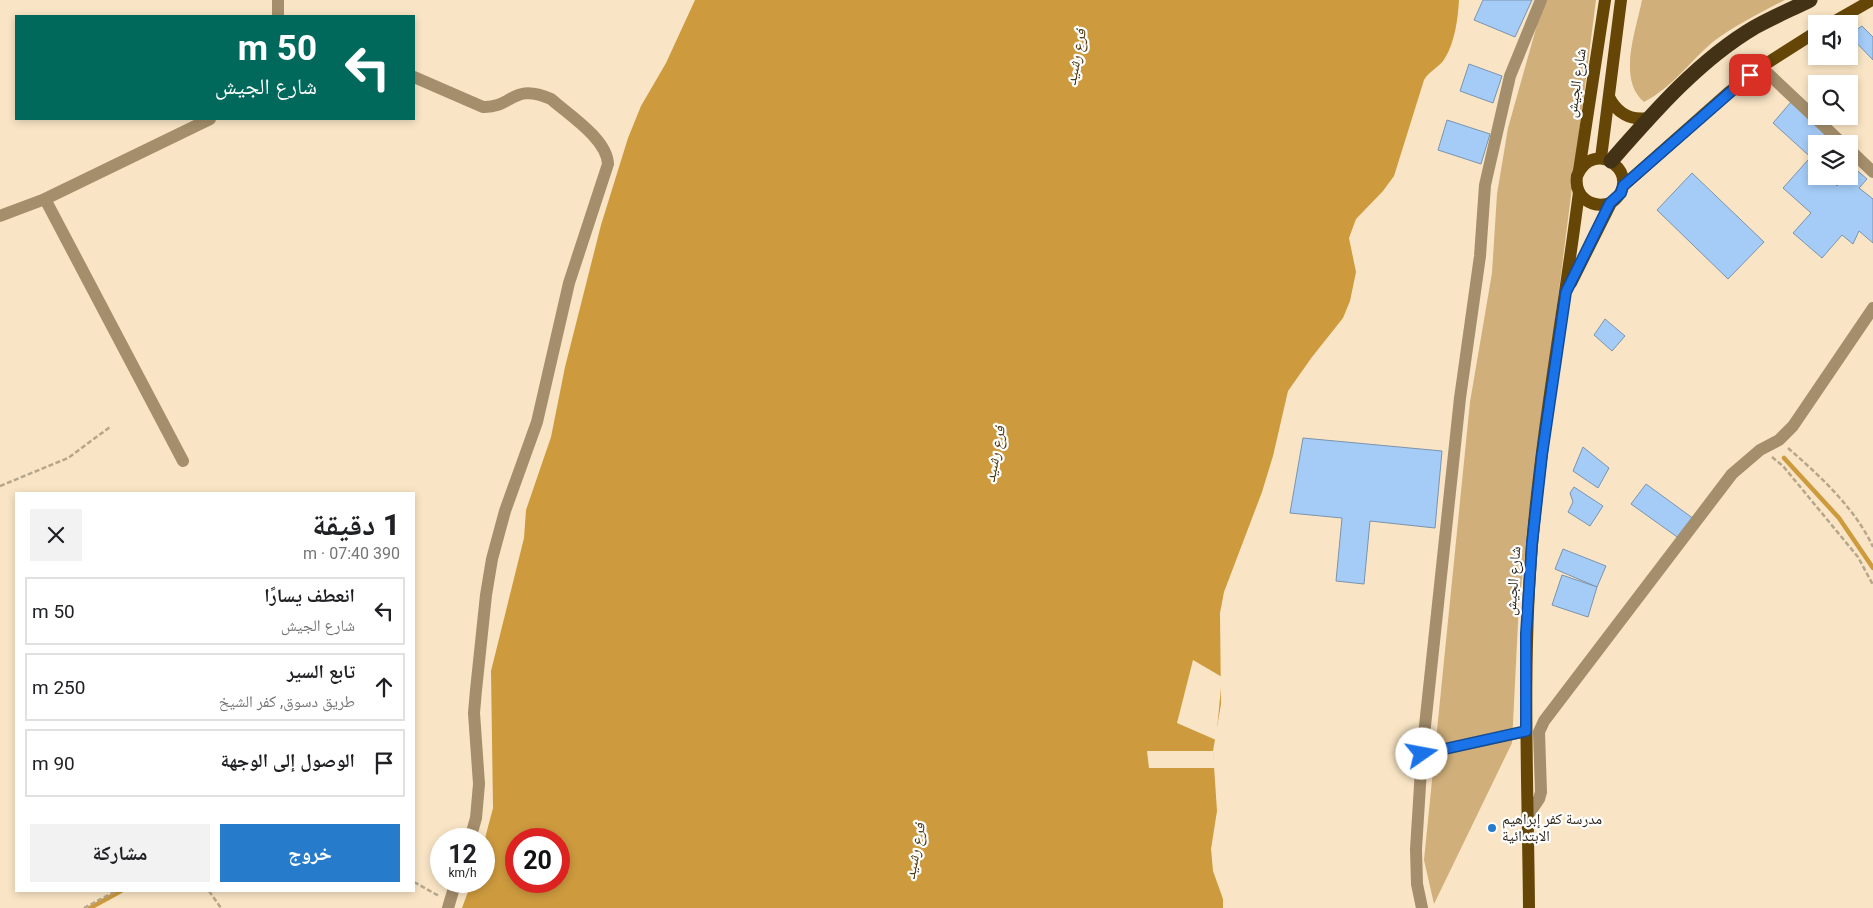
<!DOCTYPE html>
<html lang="ar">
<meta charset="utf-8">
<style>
:root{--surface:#fff;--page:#f2f2f2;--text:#202124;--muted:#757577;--line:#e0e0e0;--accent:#267cca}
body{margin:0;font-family:Roboto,"Noto Naskh Arabic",sans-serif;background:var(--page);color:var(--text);direction:rtl;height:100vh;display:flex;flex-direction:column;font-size:19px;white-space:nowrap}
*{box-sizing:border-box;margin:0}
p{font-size:16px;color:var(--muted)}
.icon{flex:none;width:28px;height:28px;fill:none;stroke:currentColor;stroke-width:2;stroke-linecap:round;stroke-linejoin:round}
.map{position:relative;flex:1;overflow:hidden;direction:ltr}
.side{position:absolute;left:15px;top:492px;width:400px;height:400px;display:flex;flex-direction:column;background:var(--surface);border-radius:0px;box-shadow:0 2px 8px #0003;direction:rtl}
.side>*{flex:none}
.top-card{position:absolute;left:15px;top:15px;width:400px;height:105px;border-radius:0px;box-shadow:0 2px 8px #0003;direction:rtl;background:#00695c;color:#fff;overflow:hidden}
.controls{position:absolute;left:1808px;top:15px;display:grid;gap:10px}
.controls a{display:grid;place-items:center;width:50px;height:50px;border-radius:0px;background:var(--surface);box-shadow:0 2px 8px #0003;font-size:25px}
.speed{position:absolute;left:430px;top:828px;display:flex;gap:10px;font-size:25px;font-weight:700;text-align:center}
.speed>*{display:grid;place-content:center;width:65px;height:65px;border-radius:50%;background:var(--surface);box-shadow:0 2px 8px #0003;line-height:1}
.speed small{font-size:12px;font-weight:400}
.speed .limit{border:8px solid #d22;background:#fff;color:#111}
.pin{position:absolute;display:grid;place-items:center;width:42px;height:42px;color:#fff;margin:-21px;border-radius:10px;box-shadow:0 2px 8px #0006}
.me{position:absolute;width:55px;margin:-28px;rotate:78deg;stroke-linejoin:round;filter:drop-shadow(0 0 4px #0008)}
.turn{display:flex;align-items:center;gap:18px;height:105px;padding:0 15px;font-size:22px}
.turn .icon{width:65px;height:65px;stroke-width:2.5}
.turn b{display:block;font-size:35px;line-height:42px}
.round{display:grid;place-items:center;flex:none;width:52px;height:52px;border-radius:0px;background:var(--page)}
.head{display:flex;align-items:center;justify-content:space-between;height:85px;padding:0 15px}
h1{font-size:30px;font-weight:800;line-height:38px}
.primary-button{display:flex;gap:10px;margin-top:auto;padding:10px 15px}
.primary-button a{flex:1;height:58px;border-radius:0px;background:var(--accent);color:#fff;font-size:20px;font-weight:800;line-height:58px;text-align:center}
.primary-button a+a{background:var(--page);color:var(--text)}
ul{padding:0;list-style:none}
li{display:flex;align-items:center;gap:15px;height:68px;margin:0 10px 8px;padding:0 5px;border:2px solid var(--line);border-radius:0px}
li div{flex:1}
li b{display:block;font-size:19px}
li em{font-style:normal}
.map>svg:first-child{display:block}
</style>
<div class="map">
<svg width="1873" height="908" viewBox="0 0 1873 908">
<rect width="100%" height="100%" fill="#f9e5c5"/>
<g fill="#d0af7a">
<polygon points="1544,0 1596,0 1519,603 1512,743 1434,904 1424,860 1470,402 1492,273 1497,194 1508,128"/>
<path d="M 1642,0 L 1785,0 C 1761,12 1736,25 1714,41 C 1690,61 1673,87 1644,102 C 1617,79 1636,31 1642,0 Z"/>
</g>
<path fill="#cd9a3e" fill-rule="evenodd" d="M 695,0 L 1459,0 C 1458,18 1455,42 1445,58 C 1440,67 1429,71 1424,80 L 1394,176 L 1383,191 L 1356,219 L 1349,238 L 1356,272 L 1350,301 L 1343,318 L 1312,357 L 1288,391 L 1273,456 L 1262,492 L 1224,592 L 1220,613 L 1221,704 L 1213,751 L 1217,811 L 1211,849 L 1213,871 L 1223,899 L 1223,908 L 462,908 L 472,881 L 484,881 L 484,842 L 493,808 L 491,671 L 524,538 L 526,510 L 551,437 L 565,367 L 601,225 L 628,138 L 641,106 L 666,63 ZM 516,839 L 559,839 L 559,881 L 516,881 Z"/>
<g fill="#f9e5c5">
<polygon points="1193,660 1222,677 1216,740 1177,723"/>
<polygon points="1147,751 1213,751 1215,768 1149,768"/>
</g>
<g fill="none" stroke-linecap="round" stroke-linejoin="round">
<g stroke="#cd9a3e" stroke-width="4.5">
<polyline points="1784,458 1839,518 1873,568"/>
<polyline points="90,908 121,891"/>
</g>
</g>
<g fill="#a4ccf7" stroke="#7b93ad">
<polygon points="1483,0 1532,0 1515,37 1474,20"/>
<polygon points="1862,26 1873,37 1873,60 1849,35"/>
<polygon points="1469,64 1502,76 1493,103 1460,91"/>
<polygon points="1791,102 1839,144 1816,144 1816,162 1773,123"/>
<polygon points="1447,120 1490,134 1481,164 1438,150"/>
<polygon points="1808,160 1816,167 1816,176 1826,176 1837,186 1845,176 1849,176 1849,172 1853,167 1867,179 1859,188 1873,199 1873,243 1859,231 1853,244 1842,235 1822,258 1793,233 1811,213 1783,188"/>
<polygon points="1692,173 1764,242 1728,279 1657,210"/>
<polygon points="1605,319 1625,336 1612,351 1594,335"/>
<polygon points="1303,438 1442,451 1435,528 1370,521 1364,584 1336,581 1342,518 1290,513"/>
<polygon points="1583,447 1609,468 1598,488 1573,471"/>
<polygon points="1646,484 1694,519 1680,539 1631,504"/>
<polygon points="1574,487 1603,506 1590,526 1568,512 1573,502 1570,493"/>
<polygon points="1563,549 1606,566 1597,587 1555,569"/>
<polygon points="1562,575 1597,587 1588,617 1552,605"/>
</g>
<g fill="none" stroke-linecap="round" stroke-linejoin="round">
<g stroke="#b6a68c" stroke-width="2.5" stroke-dasharray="5 2.5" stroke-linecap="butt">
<path d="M 1788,448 C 1820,476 1855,508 1873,547"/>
<polyline points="1772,457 1783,466 1858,557 1873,585"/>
<polyline points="0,486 68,458 110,427"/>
<polyline points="414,882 439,896"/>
<polyline points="209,891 221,908"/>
<polyline points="84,908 116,891"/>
</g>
<g stroke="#a48e6b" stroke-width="12">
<polyline points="278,16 278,0"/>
<polyline points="1761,67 1843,144"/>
<path d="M 414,77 L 483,107 C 513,108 512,82 551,99 C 569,115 607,139 608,164 L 569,283 L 537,422 L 505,511 L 492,559 L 486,595 L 476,690 L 474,713 L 479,784 L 476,818 L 470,839"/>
<polyline points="1849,149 1873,172"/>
<polyline points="45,199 183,461"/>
<polyline points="0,216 45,199 210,119"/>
<polyline points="1422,754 1526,731"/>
<polyline points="1529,814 1539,799 1541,792 1539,732 1544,721 1732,474 1760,450 1779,440 1793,426 1873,308"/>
<polyline points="448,908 456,881"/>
<polyline points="1422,908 1417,884 1416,849 1422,754 1460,398 1480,256 1485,185 1510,76 1541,0"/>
</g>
<g stroke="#654606" stroke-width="12">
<polyline points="1830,24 1872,0"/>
<path d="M 1609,97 C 1617,113 1630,121 1648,118"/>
<polyline points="1601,158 1621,0"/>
<polyline points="1579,171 1605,0"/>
<polyline points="1623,186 1728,93 1761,67 1816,32"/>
<path d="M 1571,283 L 1611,203 C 1647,176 1594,135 1577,176 C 1574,197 1591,209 1611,203"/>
<path d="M 1529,908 C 1528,787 1522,666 1532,545 C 1542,427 1564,310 1579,192"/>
</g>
<path stroke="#433215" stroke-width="15" d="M 1611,161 C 1654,112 1699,60 1755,27 C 1773,17 1792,9 1810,0"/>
</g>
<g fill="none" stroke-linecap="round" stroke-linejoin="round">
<g stroke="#114b97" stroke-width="12">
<polyline id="route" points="1422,754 1526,731 1526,634 1532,544 1542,455 1566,292 1610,203 1621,193 1623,186 1750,75"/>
</g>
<use href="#route" stroke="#1a73e8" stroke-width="9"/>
</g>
<circle fill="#267cca" stroke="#fff" stroke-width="2" cx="1492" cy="828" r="5"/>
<g text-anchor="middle" stroke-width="4.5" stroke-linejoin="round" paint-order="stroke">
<g font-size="15" fill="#2e261a" stroke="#fff">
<text transform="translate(1576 83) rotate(-82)" y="5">شارع الجيش</text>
<text transform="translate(1513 581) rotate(-86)" y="5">شارع الجيش</text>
</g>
<g font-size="15" fill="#2e261a" stroke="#fff" text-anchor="start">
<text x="1502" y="824">مدرسة كفر إبراهيم<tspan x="1502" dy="17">الابتدائية</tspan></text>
</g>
<g font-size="16" font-style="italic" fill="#503b15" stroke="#fff">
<text transform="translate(1075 57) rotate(-79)" y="6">فرع رشيد</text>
<text transform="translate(994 454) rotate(-79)" y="6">فرع رشيد</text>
<text transform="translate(914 851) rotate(-79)" y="6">فرع رشيد</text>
</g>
</g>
</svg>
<div class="controls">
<a><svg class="icon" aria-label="sound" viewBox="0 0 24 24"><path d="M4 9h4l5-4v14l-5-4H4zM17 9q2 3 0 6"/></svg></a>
<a><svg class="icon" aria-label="search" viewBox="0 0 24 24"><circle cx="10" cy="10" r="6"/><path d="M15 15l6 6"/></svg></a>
<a><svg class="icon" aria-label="layers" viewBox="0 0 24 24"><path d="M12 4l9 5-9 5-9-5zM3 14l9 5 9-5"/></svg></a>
</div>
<div class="speed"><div>12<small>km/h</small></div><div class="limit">20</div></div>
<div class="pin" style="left:1750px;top:75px;background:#d93025"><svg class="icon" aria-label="arrive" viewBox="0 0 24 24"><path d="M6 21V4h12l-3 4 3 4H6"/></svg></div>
<svg class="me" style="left:1422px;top:754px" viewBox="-20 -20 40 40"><circle r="19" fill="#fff"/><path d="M0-13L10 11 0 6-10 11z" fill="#1a73e8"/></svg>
<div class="top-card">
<div class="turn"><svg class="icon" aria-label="left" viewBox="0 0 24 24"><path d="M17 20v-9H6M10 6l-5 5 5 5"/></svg><div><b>50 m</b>شارع الجيش</div></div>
</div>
<section class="side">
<div class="head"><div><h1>1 دقيقة</h1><p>390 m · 07:40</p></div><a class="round"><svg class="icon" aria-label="close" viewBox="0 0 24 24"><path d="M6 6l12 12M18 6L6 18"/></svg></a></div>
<ul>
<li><svg class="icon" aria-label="left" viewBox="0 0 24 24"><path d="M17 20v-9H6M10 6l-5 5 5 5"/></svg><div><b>انعطف يسارًا</b><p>شارع الجيش</p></div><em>50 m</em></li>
<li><svg class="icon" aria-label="ahead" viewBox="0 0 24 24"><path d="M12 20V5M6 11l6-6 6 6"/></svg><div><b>تابع السير</b><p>طريق دسوق, كفر الشيخ</p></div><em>250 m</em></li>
<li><svg class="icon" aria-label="arrive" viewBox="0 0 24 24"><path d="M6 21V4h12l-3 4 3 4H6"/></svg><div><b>الوصول إلى الوجهة</b></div><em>90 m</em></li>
</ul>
<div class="primary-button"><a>خروج</a><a>مشاركة</a></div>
</section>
</div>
